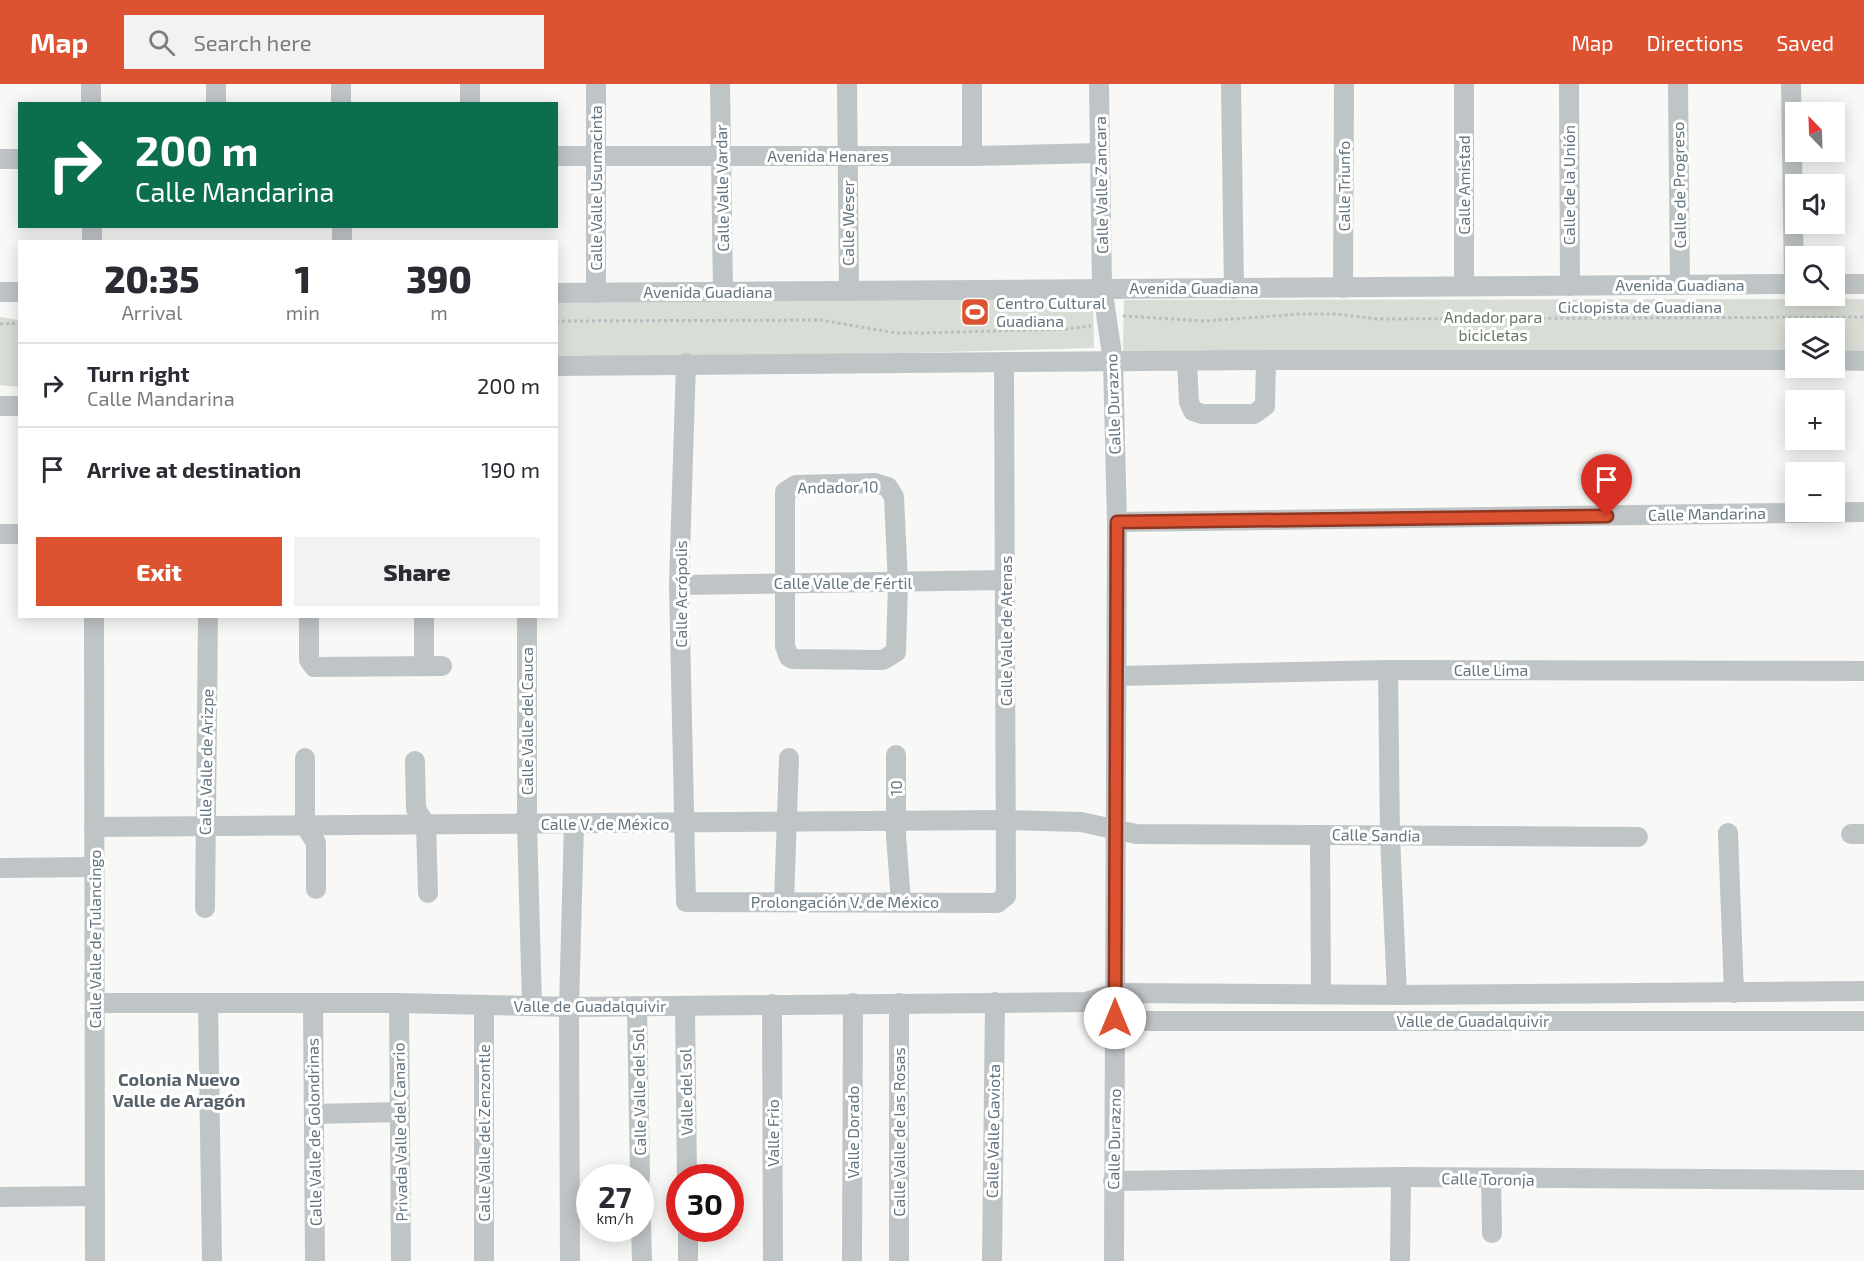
<!DOCTYPE html>
<meta charset="utf-8">
<style>
:root{--surface:#fff;--page:#f2f2f3;--text:#2b2b33;--muted:#7c7c81;--line:#e1e1e2;--accent:#dd5231}
body{margin:0;font-family:"Exo 2",sans-serif;background:var(--page);color:var(--text);height:100vh;display:flex;flex-direction:column;font-size:22px;white-space:nowrap}
*{box-sizing:border-box;margin:0}
p{font-size:20px;color:var(--muted)}
.icon{flex:none;width:33px;height:33px;fill:none;stroke:currentColor;stroke-width:2;stroke-linecap:round;stroke-linejoin:round}
.map{position:relative;flex:1;overflow:hidden}
.drawer{position:absolute;left:18px;top:156px;width:540px;height:378px;display:flex;flex-direction:column;background:var(--surface);border-radius:0px;box-shadow:0 3px 15px #0003}
.drawer>*{flex:none}
.hud{position:absolute;left:18px;top:18px;width:540px;height:126px;border-radius:0px;box-shadow:0 3px 15px #0003;background:#0b6e4f;color:#fff;overflow:hidden}
.needle{width:39px;rotate:337deg}
.fabs{position:absolute;left:1785px;top:18px;display:grid;gap:12px}
.fabs a{display:grid;place-items:center;width:60px;height:60px;border-radius:0px;background:var(--surface);box-shadow:0 3px 15px #0003;font-size:30px}
.speed{position:absolute;left:576px;top:1080px;display:flex;gap:12px;font-size:30px;font-weight:700;text-align:center}
.speed>*{display:grid;place-content:center;width:78px;height:78px;border-radius:50%;background:var(--surface);box-shadow:0 3px 15px #0003;line-height:1}
.speed small{font-size:15px;font-weight:400}
.speed .limit{border:9px solid #d22;background:#fff;color:#111}
.pin{position:absolute;display:grid;place-items:center;width:51px;height:51px;color:#fff;margin:-62px -26px;border-radius:50% 50% 50% 0;rotate:-45deg;box-shadow:0 0 6px #0007}
.pin .icon{rotate:45deg}
.me{position:absolute;width:66px;margin:-33px;rotate:0deg;stroke-linejoin:round;filter:drop-shadow(0 0 4px #0008)}
.turn{display:flex;align-items:center;gap:21px;height:126px;padding:0 18px;font-size:27px}
.turn .icon{width:78px;height:78px;stroke-width:2.5}
.turn b{display:block;font-size:42px;line-height:51px}
.eta{display:flex;justify-content:space-evenly;align-items:center;height:102px;text-align:center}
.eta b{font-size:36px;font-weight:800;line-height:42px}
.primary-button{display:flex;gap:12px;margin-top:auto;padding:12px 18px}
.primary-button a{flex:1;height:69px;border-radius:0px;background:var(--accent);color:#fff;font-size:24px;font-weight:800;line-height:69px;text-align:center}
.primary-button a+a{background:var(--page);color:var(--text)}
ul{padding:0;list-style:none}
li{display:flex;align-items:center;gap:18px;height:84px;padding:0 18px;border-top:2px solid var(--line)}
li div{flex:1}
li b{display:block;font-size:22px}
li em{font-style:normal}
header{display:flex;align-items:center;gap:36px;box-sizing:border-box;height:84px;padding:0 30px;background:var(--accent);color:#fff}
header strong{font-size:28px}
nav{display:flex;gap:33px;margin-inline-start:auto;font-size:21px}
.search{width:420px;height:54px;background:var(--page);display:flex;align-items:center;gap:15px;box-sizing:border-box;padding:0 21px;border-radius:0px;color:var(--muted);font-size:22px}
.map>svg:first-child{display:block}
</style>
<header>
<strong>Map</strong>
<div class="search"><svg class="icon" aria-label="search" viewBox="0 0 24 24"><circle cx="10" cy="10" r="6"/><path d="M15 15l6 6"/></svg>Search here</div>
<nav><a>Map</a><a>Directions</a><a>Saved</a></nav>
</header>
<div class="map">
<svg width="1864" height="1177" viewBox="0 0 1864 1177">
<rect width="100%" height="100%" fill="#f8f8f6"/>
<g fill="#d8ddd5">
<polygon points="1093,215 1094,264 557,278 556,219"/>
<polygon points="1864,215 1864,268 1835,268 1834,244 1796,244 1795,268 1123,270 1124,216"/>
<polygon points="0,233 19,236 19,303 0,301"/>
</g>
<g fill="none" stroke-linecap="round" stroke-linejoin="round">
<g stroke="#babdbf" stroke-width="3" stroke-dasharray="3 3" stroke-linecap="butt">
<polyline points="1123,232 1205,237 1301,230 1337,230 1378,235 1864,233"/>
<polyline points="556,237 821,236 896,249 920,249 1067,245 1091,242"/>
<polyline points="0,240 20,239"/>
</g>
<g stroke="#bfc4c7" stroke-width="20">
<polyline points="91,0 91,20"/>
<polyline points="216,0 216,20"/>
<polyline points="470,0 470,20"/>
<polyline points="720,0 723,208"/>
<polyline points="847,0 849,207"/>
<polyline points="1099,0 1102,203 1113,277 1117,438 1114,1177"/>
<polyline points="1231,0 1234,205"/>
<polyline points="1464,0 1464,202"/>
<polyline points="1569,0 1570,202"/>
<polyline points="1678,0 1680,201"/>
<polyline points="1791,0 1794,200"/>
<polyline points="341,20 341,0"/>
<polyline points="556,72 972,72 1100,69"/>
<polyline points="972,72 972,0"/>
<polyline points="0,75 20,75"/>
<polyline points="92,142 92,158"/>
<polyline points="342,142 342,158"/>
<polyline points="1834,200 1864,200"/>
<polyline points="1343,204 1344,0"/>
<polyline points="0,208 20,208"/>
<polyline points="556,209 1796,200"/>
<polyline points="596,209 596,0"/>
<polyline points="1834,276 1864,277"/>
<polyline points="1187,278 1189,318 1193,327 1202,330 1254,330 1265,322 1266,276"/>
<polyline points="686,279 679,501 686,818 997,819 1006,812 1004,278"/>
<polyline points="556,282 1266,276 1796,276"/>
<polyline points="0,322 20,322"/>
<polygon points="875,399 888,403 894,413 898,499 896,568 883,576 793,575 789,573 785,562 785,408 796,401"/>
<polyline points="1117,438 1864,428"/>
<polyline points="0,450 20,450"/>
<polyline points="679,501 1006,496"/>
<polyline points="94,532 95,1177"/>
<polyline points="309,532 309,576 314,583 442,582"/>
<polyline points="527,532 527,740 532,922"/>
<polyline points="424,582 424,532"/>
<polyline points="1388,586 1390,752 1397,911"/>
<polyline points="1118,592 1388,586 1864,587"/>
<polyline points="896,671 896,751 901,818"/>
<polyline points="305,674 305,741 316,759 316,805"/>
<polyline points="415,677 416,725 426,741 428,809"/>
<polyline points="94,743 1005,736 1081,738 1136,750 1638,753"/>
<polyline points="1728,749 1734,909"/>
<polyline points="1851,750 1864,750"/>
<polyline points="1320,751 1321,909"/>
<polyline points="0,784 95,783"/>
<polyline points="784,818 789,674"/>
<polyline points="205,824 208,532"/>
<polyline points="95,919 399,919 569,923 1086,918 1115,909 1397,911 1864,907"/>
<polyline points="208,919 212,1177"/>
<polyline points="313,919 315,1177"/>
<polyline points="399,919 401,1177"/>
<polyline points="772,920 773,1177"/>
<polyline points="637,922 640,1094"/>
<polyline points="685,922 687,1094"/>
<polyline points="1103,927 1115,934 1148,937 1864,937"/>
<polyline points="314,1030 400,1028"/>
<polyline points="1491,1095 1492,1149"/>
<polyline points="1113,1097 1401,1093 1864,1096"/>
<polyline points="640,1105 642,1177"/>
<polyline points="0,1113 95,1112"/>
<polyline points="688,1144 688,1177"/>
<polyline points="484,1177 484,921"/>
<polyline points="570,1177 569,923 574,740"/>
<polyline points="852,1177 853,919"/>
<polyline points="899,1177 899,919"/>
<polyline points="992,1177 995,918"/>
<polyline points="1400,1177 1401,1093"/>
</g>
</g>
<g fill="none" stroke-linecap="round" stroke-linejoin="round">
<g stroke="#903520" stroke-width="15">
<polyline id="route" points="1115,934 1117,438 1607,432"/>
</g>
<use href="#route" stroke="#dd5231" stroke-width="10"/>
</g>
<defs>
<g id="stadium-square" transform="scale(1.5)"><rect x="-9" y="-9" width="18" height="18" rx="4" fill="#dd5231" stroke="#fff"/><path d="M0-5a6.5 5 0 1 0 0 10a6.5 5 0 1 0 0-10ZM-3.5-1.8h7v3.6h-7Z" fill="#fff"/></g>
</defs>
<g fill-rule="evenodd">
<use href="#stadium-square" x="975" y="228"/>
</g>
<g text-anchor="middle" stroke-width="6" stroke-linejoin="round" paint-order="stroke">
<g font-size="16" fill="#64757f" stroke="#fff">
<text x="828" y="78">Avenida Henares</text>
<text transform="translate(1101 101) rotate(-91)" y="6">Calle Valle Zancara</text>
<text transform="translate(1464 101) rotate(-90)" y="6">Calle Amistad</text>
<text transform="translate(1569 101) rotate(-90)" y="6">Calle de la Unión</text>
<text transform="translate(1679 101) rotate(-91)" y="6">Calle de Progreso</text>
<text transform="translate(1344 102) rotate(-90)" y="6">Calle Triunfo</text>
<text transform="translate(596 104) rotate(-90)" y="6">Calle Valle Usumacinta</text>
<text transform="translate(722 104) rotate(-91)" y="6">Calle Valle Vardar</text>
<text transform="translate(848 139) rotate(-90)" y="6">Calle Weser</text>
<text x="1680" y="207">Avenida Guadiana</text>
<text x="1194" y="210">Avenida Guadiana</text>
<text x="708" y="214">Avenida Guadiana</text>
<text x="1640" y="229">Ciclopista de Guadiana</text>
<text transform="translate(1113 320) rotate(-92)" y="6">Calle Durazno</text>
<text transform="translate(838 403) rotate(-1)" y="6">Andador 10</text>
<text transform="translate(1707 430) rotate(-1)" y="6">Calle Mandarina</text>
<text x="843" y="505">Calle Valle de Fértil</text>
<text transform="translate(681 510) rotate(-90)" y="6">Calle Acrópolis</text>
<text transform="translate(1006 547) rotate(-90)" y="6">Calle Valle de Atenas</text>
<text x="1491" y="592">Calle Lima</text>
<text transform="translate(527 637) rotate(-90)" y="6">Calle Valle del Cauca</text>
<text transform="translate(206 678) rotate(-89)" y="6">Calle Valle de Arizpe</text>
<text transform="translate(896 704) rotate(-90)" y="6">10</text>
<text x="605" y="746">Calle V. de México</text>
<text transform="translate(1376 751) rotate(1)" y="6">Calle Sandia</text>
<text x="845" y="824">Prolongación V. de México</text>
<text transform="translate(95 855) rotate(-90)" y="6">Calle Valle de Tulancingo</text>
<text x="590" y="928">Valle de Guadalquivir</text>
<text x="1473" y="943">Valle de Guadalquivir</text>
<text transform="translate(639 1008) rotate(-91)" y="6">Calle Valle del Sol</text>
<text transform="translate(686 1008) rotate(-91)" y="6">Valle del sol</text>
<text transform="translate(993 1047) rotate(-89)" y="6">Calle Valle Gaviota</text>
<text transform="translate(314 1048) rotate(-91)" y="6">Calle Valle de Golondrinas</text>
<text transform="translate(400 1048) rotate(-91)" y="6">Privada Valle del Canario</text>
<text transform="translate(853 1048) rotate(-90)" y="6">Valle Dorado</text>
<text transform="translate(899 1048) rotate(-90)" y="6">Calle Valle de las Rosas</text>
<text transform="translate(484 1049) rotate(-90)" y="6">Calle Valle del Zenzontle</text>
<text transform="translate(773 1049) rotate(-90)" y="6">Valle Frio</text>
<text transform="translate(1114 1055) rotate(-89)" y="6">Calle Durazno</text>
<text transform="translate(1488 1095) rotate(1)" y="6">Calle Toronja</text>
</g>
<g font-size="16" fill="#64757f" stroke="#fff" text-anchor="start">
<text x="996" y="225">Centro Cultural<tspan x="996" dy="18">Guadiana</tspan></text>
</g>
<g font-size="16" fill="#677863" stroke="#fff">
<text x="1493" y="239">Andador para<tspan x="1493" dy="18">bicicletas</tspan></text>
</g>
<g font-size="18" font-weight="bold" fill="#56626b" stroke="#fff">
<text x="179" y="1002">Colonia Nuevo<tspan x="179" dy="21">Valle de Aragón</tspan></text>
</g>
</g>
</svg>
<div class="fabs">
<a><svg class="needle" viewBox="-14 -14 28 28"><path d="M0-13l5 13h-10z" fill="#e53935"/><path d="M0 13l5-13h-10z" fill="#7c7c81"/></svg></a>
<a><svg class="icon" aria-label="sound" viewBox="0 0 24 24"><path d="M4 9h4l5-4v14l-5-4H4zM17 9q2 3 0 6"/></svg></a>
<a><svg class="icon" aria-label="search" viewBox="0 0 24 24"><circle cx="10" cy="10" r="6"/><path d="M15 15l6 6"/></svg></a>
<a><svg class="icon" aria-label="layers" viewBox="0 0 24 24"><path d="M12 4l9 5-9 5-9-5zM3 14l9 5 9-5"/></svg></a>
<a>+</a>
<a>−</a>
</div>
<div class="speed"><div>27<small>km/h</small></div><div class="limit">30</div></div>
<div class="pin" style="left:1607px;top:432px;background:#d93025"><svg class="icon" aria-label="arrive" viewBox="0 0 24 24"><path d="M6 21V4h12l-3 4 3 4H6"/></svg></div>
<svg class="me" style="left:1115px;top:934px" viewBox="-20 -20 40 40"><circle r="19" fill="#fff"/><path d="M0-13L10 11 0 6-10 11z" fill="#dd5231"/></svg>
<div class="hud">
<div class="turn"><svg class="icon" aria-label="right" viewBox="0 0 24 24"><path d="M7 20v-9h11M14 6l5 5-5 5"/></svg><div><b>200 m</b>Calle Mandarina</div></div>
</div>
<section class="drawer">
<div class="eta">
<div><b>20:35</b><p>Arrival</p></div>
<div><b>1</b><p>min</p></div>
<div><b>390</b><p>m</p></div>
</div>
<ul>
<li><svg class="icon" aria-label="right" viewBox="0 0 24 24"><path d="M7 20v-9h11M14 6l5 5-5 5"/></svg><div><b>Turn right</b><p>Calle Mandarina</p></div><em>200 m</em></li>
<li><svg class="icon" aria-label="arrive" viewBox="0 0 24 24"><path d="M6 21V4h12l-3 4 3 4H6"/></svg><div><b>Arrive at destination</b></div><em>190 m</em></li>
</ul>
<div class="primary-button"><a>Exit</a><a>Share</a></div>
</section>
</div>
